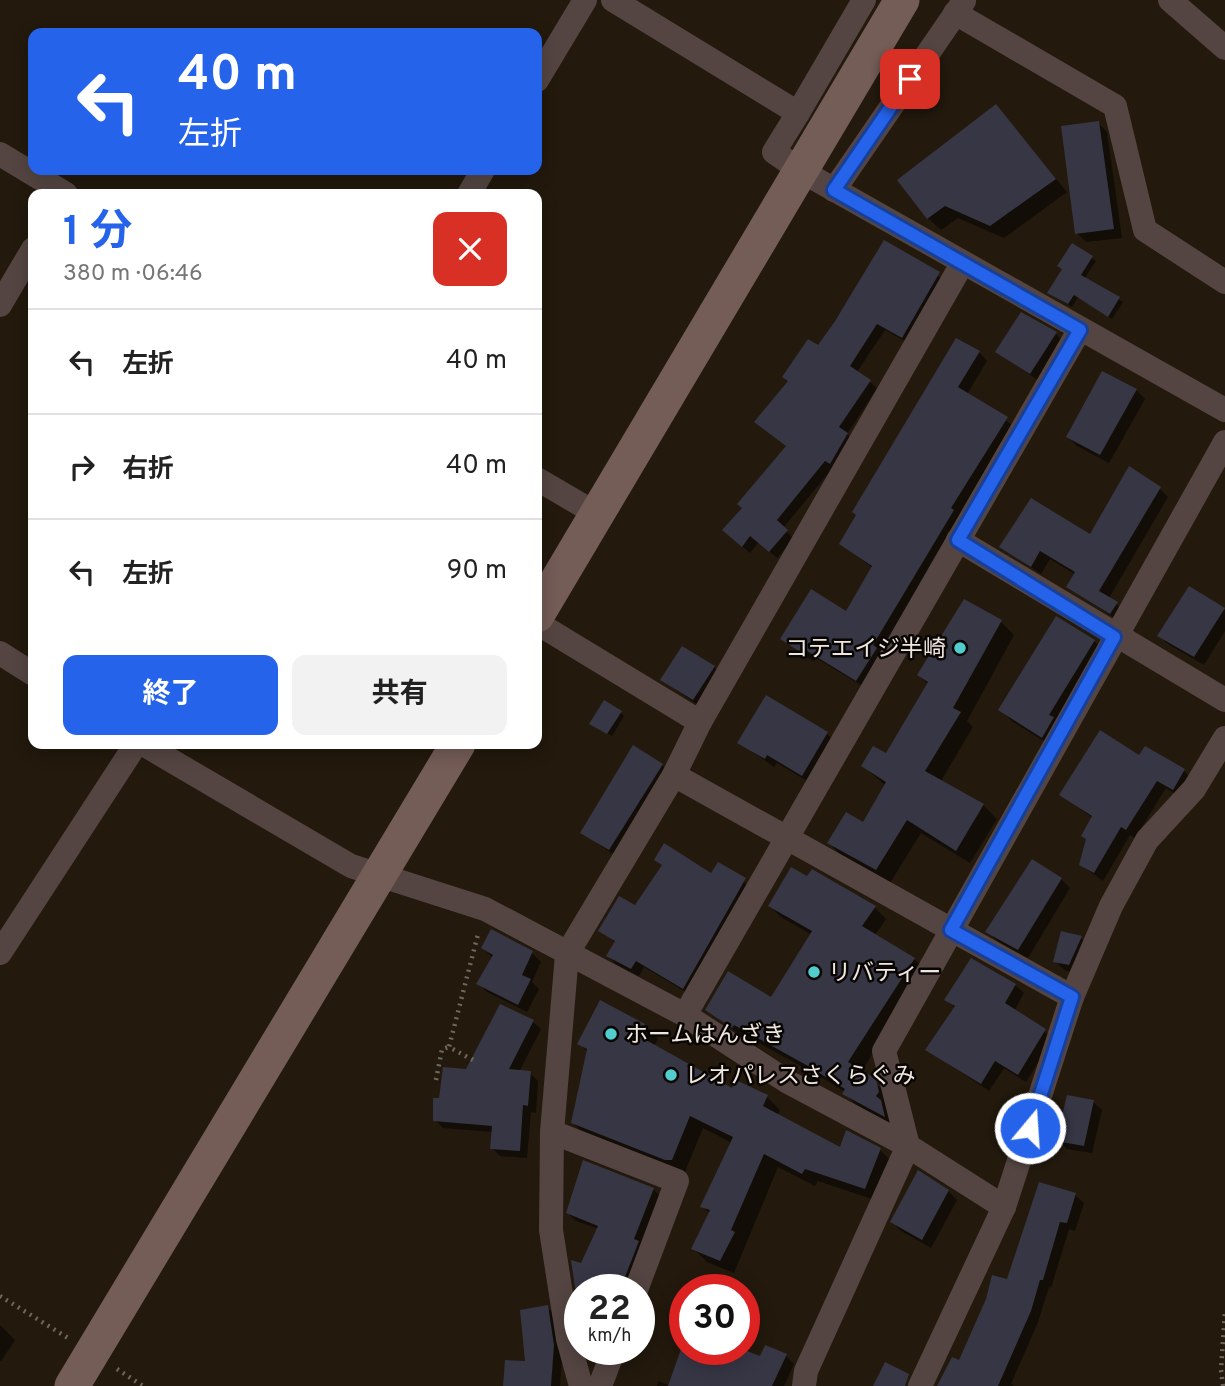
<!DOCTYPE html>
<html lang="ja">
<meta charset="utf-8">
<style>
:root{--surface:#fff;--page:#f2f2f2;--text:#222;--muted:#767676;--line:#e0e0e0;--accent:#2563eb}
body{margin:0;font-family:Overpass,"Noto Sans JP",sans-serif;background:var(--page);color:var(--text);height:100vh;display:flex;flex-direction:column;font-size:26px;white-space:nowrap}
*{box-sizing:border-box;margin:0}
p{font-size:23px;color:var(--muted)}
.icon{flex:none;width:38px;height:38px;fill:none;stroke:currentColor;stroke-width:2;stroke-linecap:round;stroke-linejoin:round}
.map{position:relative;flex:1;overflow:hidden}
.sheet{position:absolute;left:28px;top:189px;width:514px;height:560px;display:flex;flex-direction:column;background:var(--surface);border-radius:14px;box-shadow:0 4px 18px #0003}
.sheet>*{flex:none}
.top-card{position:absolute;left:28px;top:28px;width:514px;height:147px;border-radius:14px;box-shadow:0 4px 18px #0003;background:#2563eb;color:#fff;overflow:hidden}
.speed{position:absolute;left:564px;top:1274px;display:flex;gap:14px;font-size:35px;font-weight:700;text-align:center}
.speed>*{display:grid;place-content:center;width:91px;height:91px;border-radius:50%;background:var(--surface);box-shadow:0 4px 18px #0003;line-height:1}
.speed small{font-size:18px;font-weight:400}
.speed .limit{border:10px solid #d22;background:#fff;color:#111}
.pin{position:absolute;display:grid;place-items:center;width:60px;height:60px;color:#fff;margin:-30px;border-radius:14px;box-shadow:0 4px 10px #0006}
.me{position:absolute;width:77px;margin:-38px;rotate:18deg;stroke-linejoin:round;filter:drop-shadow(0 0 5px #0008)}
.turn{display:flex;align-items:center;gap:24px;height:147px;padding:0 35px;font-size:32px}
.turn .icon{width:91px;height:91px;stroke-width:2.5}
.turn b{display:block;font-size:49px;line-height:60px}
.round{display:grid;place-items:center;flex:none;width:74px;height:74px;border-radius:14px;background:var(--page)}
.overview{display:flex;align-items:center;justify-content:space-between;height:119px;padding:0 35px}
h1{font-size:42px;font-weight:700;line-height:52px;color:var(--accent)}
.cta{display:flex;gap:14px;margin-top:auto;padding:14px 35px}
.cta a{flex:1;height:80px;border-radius:14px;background:var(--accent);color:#fff;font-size:28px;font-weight:700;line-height:80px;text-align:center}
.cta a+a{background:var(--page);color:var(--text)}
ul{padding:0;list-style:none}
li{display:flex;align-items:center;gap:21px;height:105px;padding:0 35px;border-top:2px solid var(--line)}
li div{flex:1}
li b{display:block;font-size:26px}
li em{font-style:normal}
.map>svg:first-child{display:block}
</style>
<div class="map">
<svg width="1225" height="1386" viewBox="0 0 1225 1386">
<rect width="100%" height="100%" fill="#23190d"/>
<g fill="#0007">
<polygon points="995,106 1067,192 1004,238 958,218 941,230 928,218"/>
<polygon points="1098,123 1107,132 1122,238 1086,242 1077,233"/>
<polygon points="885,243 946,281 910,344 885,330 857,372 877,388 847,434 854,442 783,528 794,539 777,558 759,542 750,553 731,537 744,509 788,447 818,347"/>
<polygon points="1073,245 1096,261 1084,279 1123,302 1112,319 1078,297 1072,307 1053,296"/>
<polygon points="1056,334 1064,342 1039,381 997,352"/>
<polygon points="979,352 987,361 967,394 1015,427 866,688 816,658 814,662 782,638 846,614 873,568 841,544"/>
<polygon points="1103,373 1136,390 1145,399 1109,463 1077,446 1068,437"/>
<polygon points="1160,489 1168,497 1109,598 1125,612 1119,621 1068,587 1076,575 1050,559 1041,574 1001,547 1090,536"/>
<polygon points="1189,589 1225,610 1225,631 1204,665 1168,644 1159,636"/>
<polygon points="1001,622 1014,635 967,721 973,727 941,781 983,805 997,819 970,863 921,833 890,883 843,857 829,843 863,824 886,786 863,766 886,756 929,685 919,675"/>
<polygon points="1093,640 1106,653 1055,748 1013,722 1001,710"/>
<polygon points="714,667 722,676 702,708 662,680"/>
<polygon points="767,697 827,734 836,742 812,784 777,763 774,767 740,743"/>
<polygon points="620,712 624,716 612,736 591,724"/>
<polygon points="1140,758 1184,771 1193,780 1182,798 1166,788 1135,838 1130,835 1103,881 1081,865 1087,840 1083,836 1093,818 1061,795"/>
<polygon points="662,765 671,774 618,858 582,832"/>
<polygon points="656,860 712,875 718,865 753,888 691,995 644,967 639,976 616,964 608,956 616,943 600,930 636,908 663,866"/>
<polygon points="1061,879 1070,888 1028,958 996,940 988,931"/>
<polygon points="770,906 874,907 886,919 875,935 914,959 925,970 861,1072 887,1093 895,1126 856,1105 845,1092 821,1077 746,1036 744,1038 707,1010 772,999 812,935 781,917"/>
<polygon points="492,932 532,953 541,962 532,982 539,989 527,1012 487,992 478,983 493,958 483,948"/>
<polygon points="1081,938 1090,946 1078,973 1064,970 1055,961"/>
<polygon points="1015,985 1024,993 1014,1011 1053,1038 1026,1082 1004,1068 989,1091 928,1050 955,1008 946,999"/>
<polygon points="533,1022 541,1029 519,1072 530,1073 538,1081 536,1113 531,1112 527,1158 500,1156 492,1148 493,1132 443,1128 435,1120 441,1100 467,1071"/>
<polygon points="644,1025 658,1039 654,1046 733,1091 767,1097 780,1110 777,1116 841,1149 880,1150 893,1163 878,1201 818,1181 815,1186 778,1167 734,1273 707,1262 693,1248 710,1214 702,1206 732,1143 703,1128 685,1172 586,1136 573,1123 588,1052 579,1043"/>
<polygon points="1093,1102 1102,1110 1092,1153 1067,1149 1058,1140"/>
<polygon points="653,1189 661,1197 632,1290 579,1290 579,1299 573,1264 582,1265 599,1229 576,1221 568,1213"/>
<polygon points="948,1191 957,1200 931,1248 901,1231 892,1222"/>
<polygon points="1075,1195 1084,1203 1075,1231 1069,1229 1051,1288 1049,1287 1038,1322 1011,1384 1014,1386 946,1386 1008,1281"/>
<polygon points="702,1279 731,1290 698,1290"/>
<polygon points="547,1307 556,1316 562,1355 560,1386 504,1386 527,1363"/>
<polygon points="0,1325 15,1340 1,1361 0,1361"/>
<polygon points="684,1346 684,1349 737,1349 761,1358 786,1356 794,1364 784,1386 657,1386 659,1381 670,1386"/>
<polygon points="611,1349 605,1359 596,1358 588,1350"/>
</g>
<g fill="#363645">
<polygon points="996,104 1056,179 990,226 945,206 927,219 897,180"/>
<polygon points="1099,121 1114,229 1075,234 1061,126"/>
<polygon points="884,240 940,272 902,338 877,324 850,366 871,380 839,427 848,433 830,464 825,461 777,520 788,530 769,552 750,536 742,547 722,530 742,508 737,504 786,446 754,422 788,381 782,377 808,339 818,345 835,321"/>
<polygon points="1072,243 1093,256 1081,275 1120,297 1108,317 1074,295 1068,304 1047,293 1062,269 1057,266"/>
<polygon points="1021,312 1057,332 1030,374 995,352"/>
<polygon points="956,338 980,351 958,387 1008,417 951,508 954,510 873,645 877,648 856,681 807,651 805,655 780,639 811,589 846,611 872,566 839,544 856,515 852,512"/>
<polygon points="1102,371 1137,389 1100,455 1066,437"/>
<polygon points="1129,466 1161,487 1099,591 1118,602 1110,614 1066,587 1075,572 1040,551 1031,567 999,547 1031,498 1090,534"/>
<polygon points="1189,586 1225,608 1194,657 1157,636"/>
<polygon points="964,599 1002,620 953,708 961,712 925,771 984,804 956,851 907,820 876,870 827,843 846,812 863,822 886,782 861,766 873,746 886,753 928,682 917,675"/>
<polygon points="1056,616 1095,640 1049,715 1054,717 1042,738 998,710"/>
<polygon points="682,646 715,666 693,700 660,680"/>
<polygon points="766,695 828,732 802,776 767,755 765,759 737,743"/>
<polygon points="604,700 622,711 607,734 589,724"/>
<polygon points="1100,730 1139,755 1145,746 1185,769 1173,790 1157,781 1126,830 1121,827 1094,873 1079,865 1086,839 1081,836 1092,816 1059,795"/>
<polygon points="633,745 663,764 609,850 580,833"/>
<polygon points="664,843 711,873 718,862 746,878 683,989 636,961 631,969 606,956 615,941 598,931 619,896 635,905 662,865 654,860"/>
<polygon points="1032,859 1062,878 1018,950 985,932"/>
<polygon points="791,867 807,876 812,869 876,906 862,926 915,958 848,1062 876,1079 879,1092 876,1096 881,1100 885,1117 842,1094 845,1089 808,1066 734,1025 732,1028 705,1010 728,971 771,997 812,931 768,906"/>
<polygon points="491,929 533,951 522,975 531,979 518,1005 476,984 493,955 481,948"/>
<polygon points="1061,931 1082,936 1069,965 1053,962"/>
<polygon points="971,958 1016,984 1005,1003 1046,1029 1018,1075 995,1061 981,1084 925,1050 955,1006 944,1000"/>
<polygon points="600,1000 645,1024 639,1036 732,1088 736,1080 768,1095 763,1106 840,1147 846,1130 881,1148 865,1189 805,1169 802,1174 764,1154 731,1230 735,1232 720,1261 691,1249 710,1210 700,1207 733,1137 690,1116 672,1160 665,1160 571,1123 587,1049 577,1044"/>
<polygon points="500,1004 534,1020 509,1069 531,1071 528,1106 523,1105 520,1151 490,1149 492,1126 433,1121 433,1098 439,1098 443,1067 466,1069"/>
<polygon points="1067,1095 1094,1100 1084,1146 1056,1141"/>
<polygon points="583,1160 654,1188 634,1239 639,1241 620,1290 579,1290 579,1315 571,1260 581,1263 598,1226 566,1213"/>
<polygon points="918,1170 949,1190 922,1240 890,1222"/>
<polygon points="1039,1182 1076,1193 1067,1223 1060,1222 1043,1280 1040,1280 1031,1311 998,1386 937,1386 952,1357 959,1360 986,1299 992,1275 1007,1279"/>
<polygon points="548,1305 554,1345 551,1386 503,1386 505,1360 525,1361 520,1310"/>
<polygon points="765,1345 787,1354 772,1386 668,1386 681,1349 703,1349 720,1356 722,1349 742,1349 760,1356"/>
<polygon points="885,1362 909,1374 905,1386 873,1386"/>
</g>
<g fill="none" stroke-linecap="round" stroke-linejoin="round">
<g stroke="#6f665c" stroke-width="4.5" stroke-dasharray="2 5" stroke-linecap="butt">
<polyline points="473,1060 449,1047 478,934"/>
<polyline points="436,1080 442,1049 449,1047"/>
<polyline points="0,1296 68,1338"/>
<polyline points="117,1369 143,1386"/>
<polyline points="1223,1386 1221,1370 1225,1311"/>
</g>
<g stroke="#544542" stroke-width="24">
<polyline points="613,0 798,113 774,152 803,172 1225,410"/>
<polyline points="1170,0 1225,48"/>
<polyline points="955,13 1115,106 1145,230 1225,282"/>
<polyline points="537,80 585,0"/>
<polyline points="798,113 864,0"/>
<polyline points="0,154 66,194"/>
<polyline points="834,190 964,1"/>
<polyline points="469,194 483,170"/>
<polyline points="0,305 33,249"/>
<polyline points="537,479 597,514"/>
<polyline points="958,540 1225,700"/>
<polyline points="537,623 700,722"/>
<polyline points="0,653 33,674"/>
<polyline points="143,744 351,866 485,909 685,1015 788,1082 908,1146 1004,1207 920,1386"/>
<polyline points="674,775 1072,997 1004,1207"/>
<polyline points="0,953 136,744"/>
<polyline points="1072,997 1111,906 1147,840 1194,789 1225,738"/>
<polyline points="685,1015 1080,329"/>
<polyline points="552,1132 677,1181 636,1290"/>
<polyline points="581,1386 568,1339 551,1230 552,1132 567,954 674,775 700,722 962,264"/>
<polyline points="600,1386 614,1349"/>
<polyline points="804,1386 806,1371 908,1146 884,1051 1225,442"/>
</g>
<g stroke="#745c57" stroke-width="35">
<polyline points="537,615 902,0"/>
<polyline points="72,1386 458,744"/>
</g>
</g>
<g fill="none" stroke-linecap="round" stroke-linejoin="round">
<g stroke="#184099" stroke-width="18">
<polyline id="route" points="910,79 834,190 1080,330 958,540 1114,637 951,930 1072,997 1030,1128"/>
</g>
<use href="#route" stroke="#2563eb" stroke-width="12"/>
</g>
<g fill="#52cdcd" stroke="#090503" stroke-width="2.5">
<circle cx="960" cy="648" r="7"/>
<circle cx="814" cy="972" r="7"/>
<circle cx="611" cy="1034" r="7"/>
<circle cx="671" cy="1075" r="7"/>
</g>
<g text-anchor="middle" stroke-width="5" stroke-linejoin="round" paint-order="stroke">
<g font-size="23" fill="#eee6df" stroke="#090503" text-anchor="start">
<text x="946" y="656" text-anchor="end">コテエイジ半崎</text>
<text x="828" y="980">リバティー</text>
<text x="625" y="1042">ホームはんざき</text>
<text x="685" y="1083">レオパレスさくらぐみ</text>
</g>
</g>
</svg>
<div class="speed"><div>22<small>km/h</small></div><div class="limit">30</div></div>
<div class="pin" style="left:910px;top:79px;background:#d93025"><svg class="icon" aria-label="arrive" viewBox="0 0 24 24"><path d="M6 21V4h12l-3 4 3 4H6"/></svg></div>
<svg class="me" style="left:1030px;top:1128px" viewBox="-20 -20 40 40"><circle r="17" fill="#2563eb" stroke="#fff" stroke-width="3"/><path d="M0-11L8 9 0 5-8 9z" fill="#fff"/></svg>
<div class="top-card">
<div class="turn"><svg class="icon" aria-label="left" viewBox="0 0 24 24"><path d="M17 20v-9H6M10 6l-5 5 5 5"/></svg><div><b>40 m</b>左折</div></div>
</div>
<section class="sheet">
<div class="overview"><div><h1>1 分</h1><p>380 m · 06:46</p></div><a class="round" style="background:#d93025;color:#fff"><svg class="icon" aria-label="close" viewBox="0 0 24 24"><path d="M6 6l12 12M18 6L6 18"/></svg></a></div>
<ul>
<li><svg class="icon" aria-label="left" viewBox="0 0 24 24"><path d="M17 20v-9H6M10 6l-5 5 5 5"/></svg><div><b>左折</b></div><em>40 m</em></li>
<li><svg class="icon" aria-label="right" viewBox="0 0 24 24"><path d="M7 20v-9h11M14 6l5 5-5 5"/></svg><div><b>右折</b></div><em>40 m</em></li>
<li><svg class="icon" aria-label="left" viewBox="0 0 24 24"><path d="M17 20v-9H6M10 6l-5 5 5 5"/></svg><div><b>左折</b></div><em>90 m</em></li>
</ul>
<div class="cta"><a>終了</a><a>共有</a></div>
</section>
</div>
